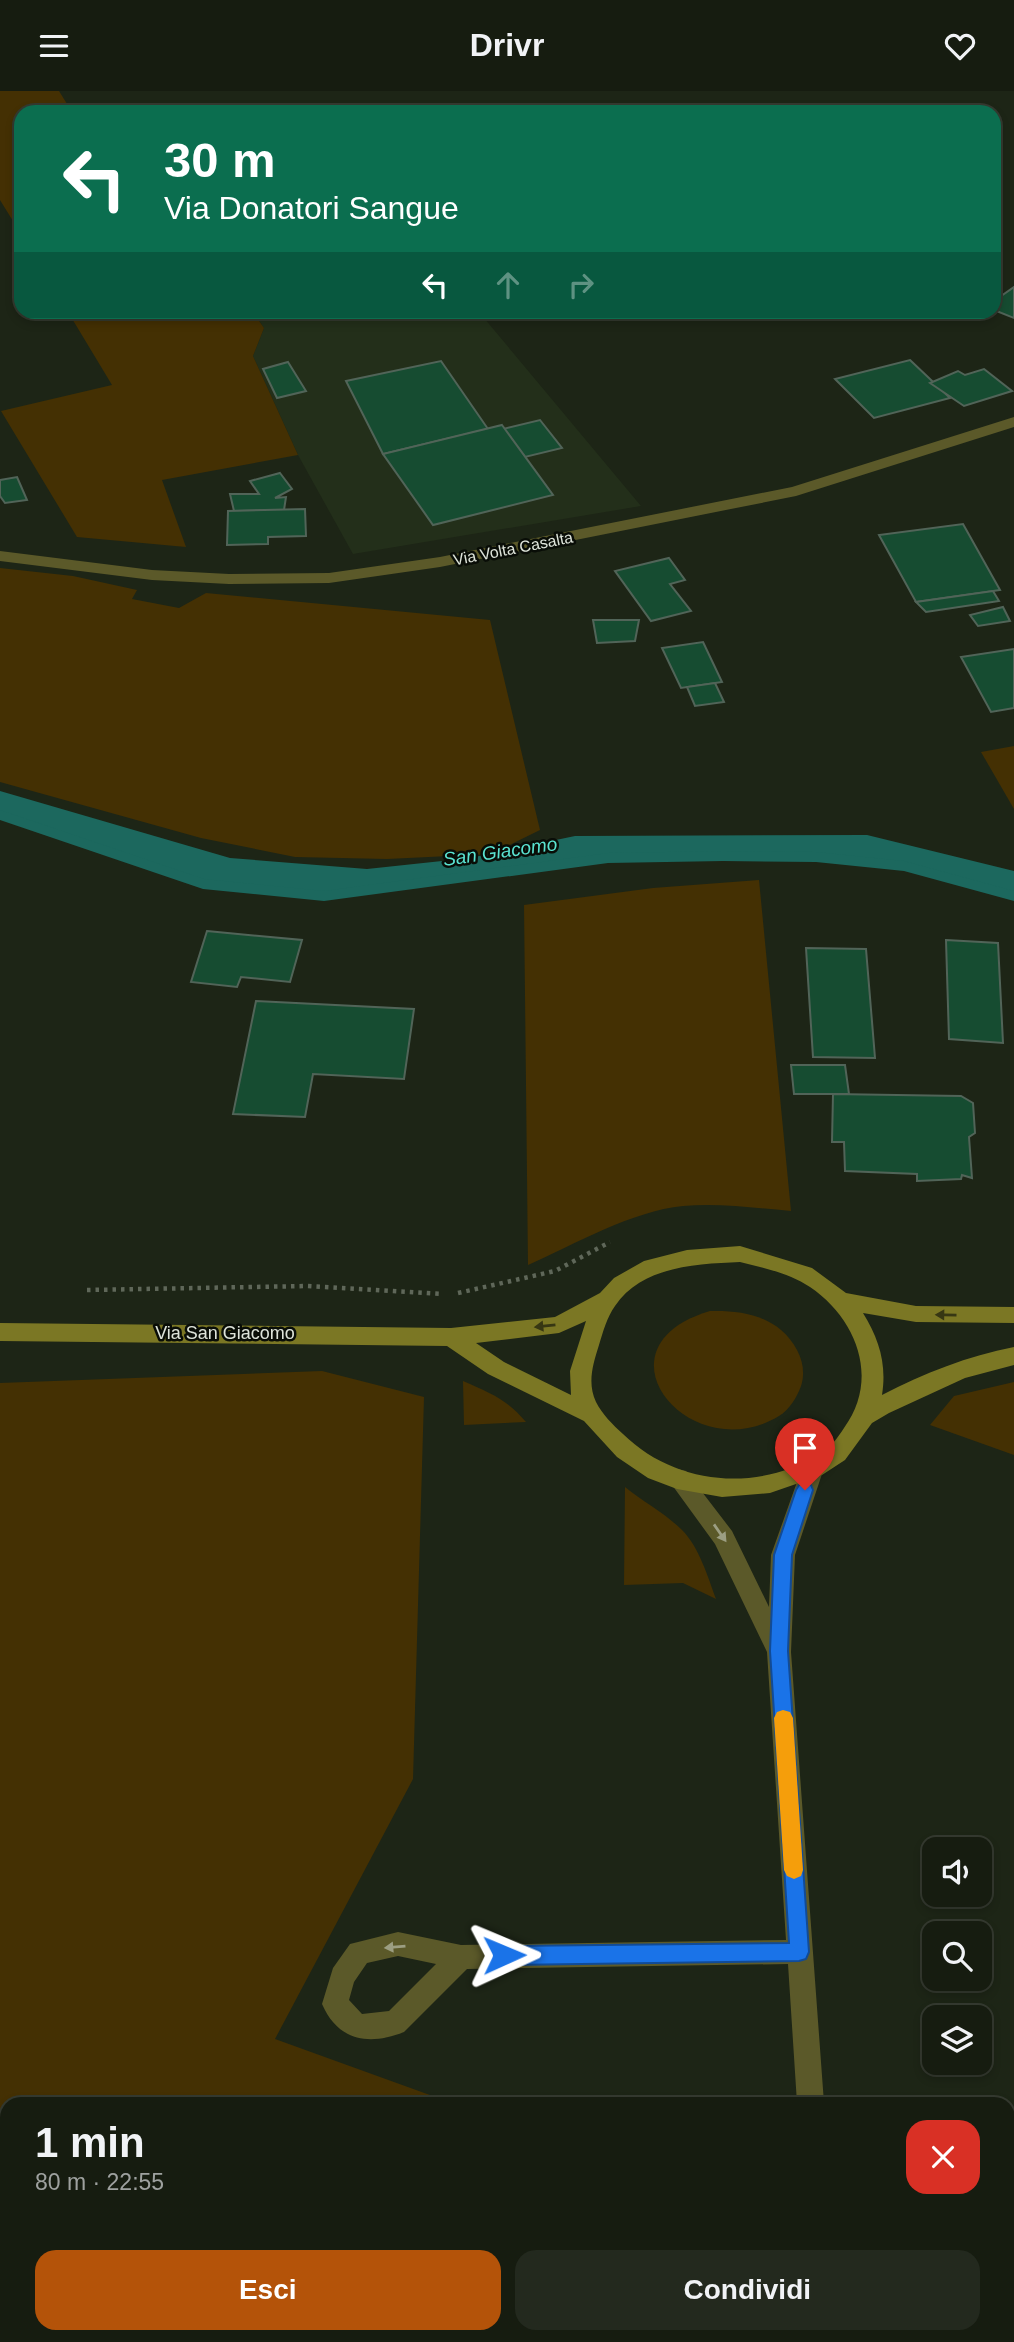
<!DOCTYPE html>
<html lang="it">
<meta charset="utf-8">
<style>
:root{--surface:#161c10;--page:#23291e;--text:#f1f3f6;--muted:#9ea19f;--line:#353a30;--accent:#b45309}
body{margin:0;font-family:Helvetica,sans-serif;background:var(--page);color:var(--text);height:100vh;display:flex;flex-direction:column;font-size:26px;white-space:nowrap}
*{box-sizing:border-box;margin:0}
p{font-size:23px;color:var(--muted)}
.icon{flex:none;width:38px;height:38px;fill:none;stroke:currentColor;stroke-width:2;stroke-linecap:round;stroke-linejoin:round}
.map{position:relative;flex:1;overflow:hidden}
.sheet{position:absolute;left:0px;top:2006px;width:1015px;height:247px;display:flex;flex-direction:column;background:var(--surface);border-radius:21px 21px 0 0;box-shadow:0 4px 10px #0003,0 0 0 2px var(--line)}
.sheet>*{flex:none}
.guide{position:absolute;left:14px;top:14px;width:987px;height:214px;border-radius:21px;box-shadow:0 4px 10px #0003,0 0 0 2px var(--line);background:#0b6e4f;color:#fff;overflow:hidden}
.controls{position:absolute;left:922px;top:1746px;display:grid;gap:14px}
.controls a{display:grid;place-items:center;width:70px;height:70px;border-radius:14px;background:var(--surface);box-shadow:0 4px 10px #0003,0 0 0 2px var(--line);font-size:35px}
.pin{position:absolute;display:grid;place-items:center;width:60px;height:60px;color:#fff;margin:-72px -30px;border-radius:50% 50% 50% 0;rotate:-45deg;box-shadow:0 0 7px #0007}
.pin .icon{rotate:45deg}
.me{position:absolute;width:77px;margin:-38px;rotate:89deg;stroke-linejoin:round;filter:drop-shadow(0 0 5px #0008)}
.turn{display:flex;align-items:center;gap:24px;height:147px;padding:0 35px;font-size:32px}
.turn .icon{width:91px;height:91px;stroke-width:2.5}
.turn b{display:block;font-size:49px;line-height:60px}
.lanes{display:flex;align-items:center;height:66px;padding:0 35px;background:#0003;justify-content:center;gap:35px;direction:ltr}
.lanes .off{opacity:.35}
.round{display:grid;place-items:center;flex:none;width:74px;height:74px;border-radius:21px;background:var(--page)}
.head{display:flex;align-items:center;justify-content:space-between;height:119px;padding:0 35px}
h1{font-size:42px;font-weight:700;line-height:52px}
.button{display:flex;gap:14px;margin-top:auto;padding:14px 35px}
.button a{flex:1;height:80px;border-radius:21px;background:var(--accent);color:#fff;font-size:28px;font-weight:700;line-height:80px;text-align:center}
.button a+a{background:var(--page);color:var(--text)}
header{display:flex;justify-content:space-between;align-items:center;height:91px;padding:0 35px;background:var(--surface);font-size:32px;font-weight:700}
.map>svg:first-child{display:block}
</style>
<header><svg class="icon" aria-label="menu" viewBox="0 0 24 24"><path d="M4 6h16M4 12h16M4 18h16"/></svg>Drivr<svg class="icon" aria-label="heart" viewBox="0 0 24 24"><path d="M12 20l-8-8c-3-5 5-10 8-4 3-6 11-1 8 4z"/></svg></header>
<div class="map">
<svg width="1014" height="2251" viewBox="0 0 1014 2251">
<rect width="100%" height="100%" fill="#1d2516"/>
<polygon fill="#232f1a" points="253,221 479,221 641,415 353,463 298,364 253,265 264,237"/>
<g fill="#443003">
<polygon points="0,0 59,0 72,21 21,21 21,143 0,109"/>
<polygon points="68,221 253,221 264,237 253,265 298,364 162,389 186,456 77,446 1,320 112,294"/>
<polygon points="0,477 73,485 137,499 132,508 179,517 206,502 490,529 540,739 491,763 387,768 295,766 201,747 0,691"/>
<polygon points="1014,655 1014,718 981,661"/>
<path d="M 759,789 L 791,1120 C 755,1117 719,1112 683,1115 C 632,1120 575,1153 528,1174 L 524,814 L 653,797 Z"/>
<path d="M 710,1220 C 745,1219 779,1226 797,1259 C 803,1270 805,1283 801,1295 C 797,1306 790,1318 779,1325 C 690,1379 588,1256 710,1220 Z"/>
<polygon points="322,1280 424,1306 413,1688 275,1948 452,2012 7,2012 7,2245 730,2245 730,2251 0,2251 0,1292"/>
<path d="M 463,1290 C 490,1302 507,1308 526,1331 L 464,1334 Z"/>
<polygon points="1014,1291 1014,1364 930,1334 954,1305"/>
<path d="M 625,1396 C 643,1411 665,1422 682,1439 C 699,1456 708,1486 716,1508 L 683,1492 L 624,1494 Z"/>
</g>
<polygon fill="#1c685e" points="0,700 230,767 367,778 470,767 575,745 867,744 1014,780 1014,805 904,775 816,766 723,765 608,767 324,805 203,793 0,724"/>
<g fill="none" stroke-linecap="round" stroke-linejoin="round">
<polygon fill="#1c685e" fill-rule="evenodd" points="0,719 204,788 324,800 608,762 723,760 816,761 904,770 1014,800 1014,810 904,780 816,771 723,770 608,772 324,810 203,798 0,729"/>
</g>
<g fill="#164c31" stroke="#516458" stroke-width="2">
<polygon points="1014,196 1014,227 994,219 994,210"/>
<polygon points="910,269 950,307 874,327 835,288"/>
<polygon points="441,270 488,338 383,363 346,290"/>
<polygon points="288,271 306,300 277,307 263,278"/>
<polygon points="984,278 1012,300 964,315 930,292 958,280 965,284"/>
<polygon points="540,329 562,357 525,366 503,338"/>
<polygon points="502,334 553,404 433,434 383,363"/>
<polygon points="280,382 292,398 275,407 286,406 284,419 234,420 230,403 259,403 250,390"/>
<polygon points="17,386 27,409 5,412 0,405 0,389"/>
<polygon points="305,418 306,445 268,446 268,453 227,454 228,420"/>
<polygon points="963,433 1000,499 916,511 879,444"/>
<polygon points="669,467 685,489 670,493 691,520 651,530 615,480"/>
<polygon points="993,500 999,510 926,521 916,511"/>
<polygon points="1003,516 1010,530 978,535 970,524"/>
<polygon points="593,529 639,529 635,550 597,552"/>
<polygon points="703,551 722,591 681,597 662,557"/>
<polygon points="1014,558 1014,617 991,621 961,566"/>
<polygon points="715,592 724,611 695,615 687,596"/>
<polygon points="207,840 302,849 290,891 241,886 237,896 191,891"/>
<polygon points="946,849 998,852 1003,952 949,948"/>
<polygon points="806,857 866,858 875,967 813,966"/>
<polygon points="256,910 414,918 404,988 313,983 305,1026 233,1023"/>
<polygon points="791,974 845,974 849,1003 794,1003"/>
<polygon points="833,1003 961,1005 973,1012 975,1042 969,1046 972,1087 962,1084 961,1088 917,1090 917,1083 845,1080 844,1051 832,1051"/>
</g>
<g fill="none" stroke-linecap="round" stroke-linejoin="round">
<g stroke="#5f6759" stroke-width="4.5" stroke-dasharray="3.5 5" stroke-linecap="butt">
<polyline points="87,1199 307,1195 442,1203"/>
<polyline points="458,1202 555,1180 610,1151"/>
</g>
<g fill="#5b5929" fill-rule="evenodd">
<polygon points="1014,326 1014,336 796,405 440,476 329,492 229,493 152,489 0,470 0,460 152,479 229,483 329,482 440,466 792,396"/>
<path d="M 813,1368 L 821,1370 L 824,1377 L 795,1464 L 791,1561 L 824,2012 L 797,2012 L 788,1873 L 467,1878 L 404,1941 C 369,1955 338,1950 322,1913 L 333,1877 L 350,1853 L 398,1841 L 461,1854 L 786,1849 L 767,1561 L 715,1453 L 667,1387 L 670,1380 L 678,1378 L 686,1380 L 732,1440 L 769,1516 L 771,1464 L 802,1377 L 805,1370 ZM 398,1865 L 436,1873 L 389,1920 L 362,1923 L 349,1909 L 354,1891 L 367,1872 Z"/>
<polygon points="814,2245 842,2245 843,2251 815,2251"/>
</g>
<path fill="#7b7724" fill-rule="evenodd" d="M 740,1155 L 812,1177 L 846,1202 L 916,1215 L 1014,1216 L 1014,1232 L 916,1231 L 863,1222 C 879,1248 887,1273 882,1304 C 924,1282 968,1265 1014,1256 L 1014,1274 L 965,1287 L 889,1322 L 872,1332 L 845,1369 L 822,1384 L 770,1402 L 722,1406 L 677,1398 L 648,1387 L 617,1366 L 584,1330 L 488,1283 L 447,1255 L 0,1250 L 0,1232 L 451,1237 L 555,1226 L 600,1202 L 614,1187 L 644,1170 L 687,1159 ZM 740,1171 C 764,1177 789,1182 810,1196 C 857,1228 880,1288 844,1337 C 837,1348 830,1357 819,1363 C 757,1402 675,1394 623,1343 C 613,1334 602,1323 596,1311 C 587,1292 593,1273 599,1254 C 603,1241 607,1226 615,1215 C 642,1175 696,1173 740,1171 ZM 586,1230 L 570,1280 L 571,1304 L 504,1271 L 476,1252 L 559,1242 Z"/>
</g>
<defs><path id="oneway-solid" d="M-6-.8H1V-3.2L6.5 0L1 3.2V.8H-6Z" transform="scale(1.75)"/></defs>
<g fill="#373713">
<use href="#oneway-solid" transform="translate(946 1224) rotate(-179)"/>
<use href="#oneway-solid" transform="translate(545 1235) rotate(174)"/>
</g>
<g fill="#9c9e82">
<use href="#oneway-solid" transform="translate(720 1442) rotate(55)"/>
<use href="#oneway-solid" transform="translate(395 1856) rotate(175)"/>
</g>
<polygon fill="#1a73e8" stroke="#114b97" stroke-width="2" points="805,1392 811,1394 813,1399 792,1464 788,1560 809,1861 806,1868 799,1870 504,1874 497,1871 494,1864 497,1858 504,1855 789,1852 770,1560 774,1464 796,1399 799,1394"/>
<polygon fill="#f59e0b" points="783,1619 790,1621 793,1627 803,1779 801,1785 794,1788 787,1785 784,1779 774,1627 777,1621"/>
<g text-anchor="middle" stroke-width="5" stroke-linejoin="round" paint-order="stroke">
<g font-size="16" fill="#dee4da" stroke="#090d07">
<text transform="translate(513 457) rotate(-11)" y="6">Via Volta Casalta</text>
</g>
<g font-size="18" fill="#dee4da" stroke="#090d07">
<text x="225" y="1248">Via San Giacomo</text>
</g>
<g font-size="19" font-style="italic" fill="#5ae3d1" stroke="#090d07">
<text transform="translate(500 760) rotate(-8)" y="7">San Giacomo</text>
</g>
</g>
</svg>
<div class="controls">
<a><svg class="icon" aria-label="sound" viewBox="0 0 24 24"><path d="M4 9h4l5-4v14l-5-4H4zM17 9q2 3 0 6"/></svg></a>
<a><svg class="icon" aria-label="search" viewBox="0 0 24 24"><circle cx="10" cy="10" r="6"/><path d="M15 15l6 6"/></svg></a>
<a><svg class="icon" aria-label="layers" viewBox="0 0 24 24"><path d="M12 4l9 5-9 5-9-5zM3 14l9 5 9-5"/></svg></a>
</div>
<div class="pin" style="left:805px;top:1399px;background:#d93025"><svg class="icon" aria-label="arrive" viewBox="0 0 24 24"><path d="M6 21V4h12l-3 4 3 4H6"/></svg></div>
<svg class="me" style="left:504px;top:1864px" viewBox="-20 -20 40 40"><path d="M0-17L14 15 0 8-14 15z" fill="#1a73e8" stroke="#fff" stroke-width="4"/></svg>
<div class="guide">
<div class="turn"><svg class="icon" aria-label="left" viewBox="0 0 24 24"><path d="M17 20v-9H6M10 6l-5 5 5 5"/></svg><div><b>30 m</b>Via Donatori Sangue</div></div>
<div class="lanes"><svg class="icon" aria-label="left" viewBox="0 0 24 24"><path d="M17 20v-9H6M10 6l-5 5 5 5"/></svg><svg class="icon off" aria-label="ahead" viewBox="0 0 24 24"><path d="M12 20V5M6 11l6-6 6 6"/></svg><svg class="icon off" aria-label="right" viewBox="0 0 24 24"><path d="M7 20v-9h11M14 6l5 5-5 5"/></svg></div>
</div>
<section class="sheet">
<div class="head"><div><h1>1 min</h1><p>80 m · 22:55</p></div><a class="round" style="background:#d93025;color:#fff"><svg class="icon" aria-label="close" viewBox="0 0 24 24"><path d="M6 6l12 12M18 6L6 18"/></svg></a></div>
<div class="button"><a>Esci</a><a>Condividi</a></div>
</section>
</div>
